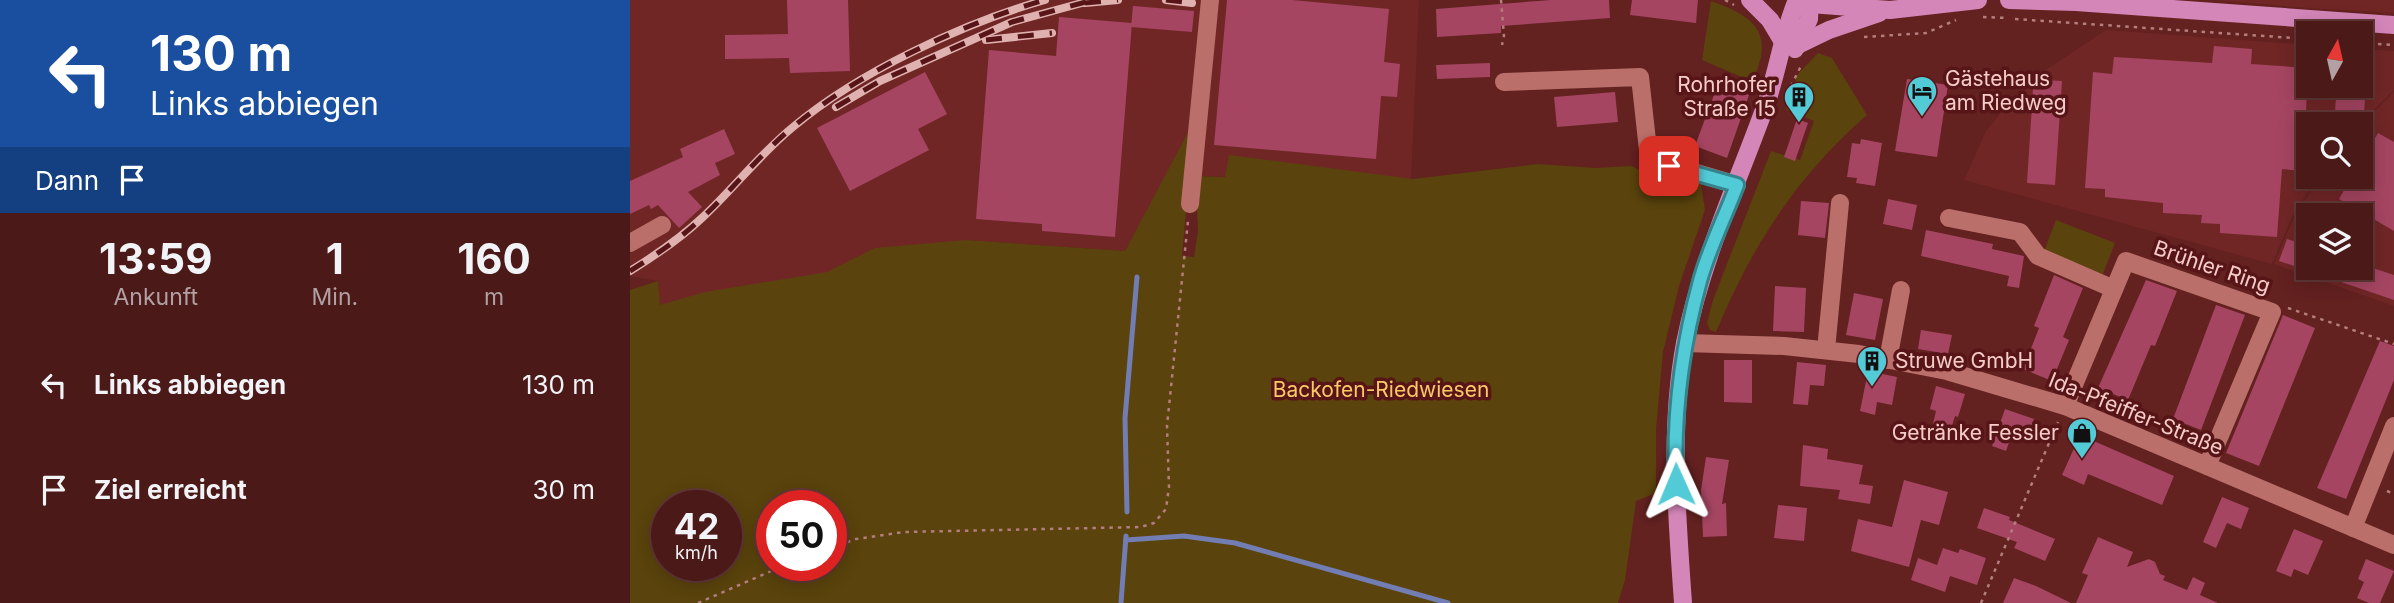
<!DOCTYPE html>
<html lang="de">
<meta charset="utf-8">
<style>
:root{--surface:#4a1918;--page:#542625;--text:#f1f3f6;--muted:#b2a0a2;--line:#613837}
body{margin:0;font-family:Inter,sans-serif;background:var(--page);color:var(--text);height:100vh;display:flex;flex-direction:column;font-size:26px;white-space:nowrap}
*{box-sizing:border-box;margin:0}
p{font-size:23px;color:var(--muted)}
.icon{flex:none;width:38px;height:38px;fill:none;stroke:currentColor;stroke-width:2;stroke-linecap:round;stroke-linejoin:round}
.map{position:relative;flex:1;overflow:hidden}
.side{display:flex;flex-direction:column;background:var(--surface);width:630px}
.side>*{flex:none}
.guide{background:#1a4fa0;color:#fff;overflow:hidden}
.needle{width:46px;rotate:8deg}
.tools{position:absolute;left:1666px;top:21px;display:grid;gap:14px}
.tools a{display:grid;place-items:center;width:77px;height:77px;border-radius:0px;background:var(--surface);box-shadow:0 4px 18px #0003,0 0 0 2px var(--line);font-size:35px}
.speed{position:absolute;left:21px;top:490px;display:flex;gap:14px;font-size:35px;font-weight:700;text-align:center}
.speed>*{display:grid;place-content:center;width:91px;height:91px;border-radius:50%;background:var(--surface);box-shadow:0 4px 18px #0003,0 0 0 2px var(--line);line-height:1}
.speed small{font-size:18px;font-weight:400}
.speed .limit{border:10px solid #d22;background:#fff;color:#111}
.pin{position:absolute;display:grid;place-items:center;width:60px;height:60px;color:#fff;margin:-30px;border-radius:14px;box-shadow:0 4px 10px #0006}
.me{position:absolute;width:77px;margin:-38px;rotate:359deg;stroke-linejoin:round;filter:drop-shadow(0 0 5px #0008)}
.turn{display:flex;align-items:center;gap:24px;height:147px;padding:0 35px;font-size:32px}
.turn .icon{width:91px;height:91px;stroke-width:2.5}
.turn b{display:block;font-size:49px;line-height:60px}
.then{display:flex;align-items:center;height:66px;padding:0 35px;background:#0003;gap:14px;font-size:26px}
.eta{display:flex;justify-content:space-evenly;align-items:center;height:119px;text-align:center}
.eta b{font-size:42px;font-weight:700;line-height:49px}
ul{padding:0;list-style:none}
li{display:flex;align-items:center;gap:21px;height:105px;padding:0 35px}
li div{flex:1}
li b{display:block;font-size:26px}
li em{font-style:normal}
main{display:flex;flex:1;min-height:0}
.map>svg:first-child{display:block}
</style>
<main>
<section class="side">
<div class="guide">
<div class="turn"><svg class="icon" aria-label="left" viewBox="0 0 24 24"><path d="M17 20v-9H6M10 6l-5 5 5 5"/></svg><div><b>130 m</b>Links abbiegen</div></div>
<div class="then">Dann<svg class="icon" aria-label="arrive" viewBox="0 0 24 24"><path d="M6 21V4h12l-3 4 3 4H6"/></svg></div>
</div>
<div class="eta">
<div><b>13:59</b><p>Ankunft</p></div>
<div><b>1</b><p>Min.</p></div>
<div><b>160</b><p>m</p></div>
</div>
<ul>
<li><svg class="icon" aria-label="left" viewBox="0 0 24 24"><path d="M17 20v-9H6M10 6l-5 5 5 5"/></svg><div><b>Links abbiegen</b></div><em>130 m</em></li>
<li><svg class="icon" aria-label="arrive" viewBox="0 0 24 24"><path d="M6 21V4h12l-3 4 3 4H6"/></svg><div><b>Ziel erreicht</b></div><em>30 m</em></li>
</ul>
</section>
<div class="map">
<svg width="1764" height="603" viewBox="0 0 1764 603">
<rect width="100%" height="100%" fill="#632120"/>
<g fill="#712626" fill-rule="evenodd">
<polygon points="0,0 789,0 781,181 565,176 564,123 495,251 336,240 139,301 30,312 28,281 0,276"/>
<polygon points="1584,0 1764,0 1764,13 1677,8"/>
<polygon points="1476,30 1678,45 1678,86 1731,86 1731,49 1764,51 1764,90 1729,124 1678,124 1678,177 1688,177 1663,215 1642,264 1334,180 1356,131 1395,84"/>
<path d="M 1764,92 L 1764,306 L 1644,264 L 1664,217 L 1690,177 L 1731,177 L 1731,125 ZM 1678,215 L 1731,215 L 1731,268 L 1678,268 Z"/>
</g>
<g fill="#5a430c" fill-rule="evenodd">
<path d="M 1081,1 C 1103,9 1133,20 1132,48 C 1132,59 1126,72 1123,82 L 1072,60 Z"/>
<path d="M 1188,53 L 1202,58 L 1237,115 C 1166,177 1122,246 1086,332 L 1080,330 L 1077,323 L 1083,300 L 1141,151 L 1170,160 L 1184,121 L 1156,110 L 1168,74 Z"/>
<path d="M 564,121 L 552,256 L 564,257 L 568,231 L 565,176 L 595,177 L 599,155 L 783,179 L 908,164 L 965,168 L 1001,166 L 1014,172 L 1024,173 L 1024,177 L 1029,180 L 1071,184 L 1075,210 L 1049,286 L 1033,352 L 1026,429 L 1026,493 L 1006,501 L 995,580 L 988,603 L 0,603 L 0,290 L 28,281 L 30,305 L 75,292 L 197,272 L 245,248 L 336,240 L 495,251 ZM 37,506 L 96,506 L 96,565 L 37,565 ZM 142,506 L 201,506 L 201,565 L 142,565 Z"/>
<polygon points="1426,220 1485,243 1473,274 1414,251"/>
</g>
<g fill="none" stroke-linecap="round" stroke-linejoin="round">
<g stroke="#727eb3" stroke-width="5">
<polyline points="497,512 495,418 507,277"/>
<polyline points="496,540 554,536 605,543 818,603"/>
<polyline points="491,603 496,536"/>
</g>
</g>
<g fill="#a54562">
<polygon points="157,0 218,0 220,71 160,73 159,58 95,59 95,35 158,34"/>
<polygon points="597,0 662,0 759,9 754,62 770,64 767,97 751,96 746,159 584,145"/>
<polygon points="921,0 979,0 980,18 871,26 871,33 807,37 806,9"/>
<polygon points="1002,0 1068,0 1066,23 1000,15"/>
<polygon points="503,6 564,11 562,32 501,27"/>
<polygon points="429,17 502,23 485,237 412,231 412,224 346,219 359,50 426,56"/>
<polygon points="1584,46 1622,49 1621,64 1678,68 1676,111 1715,115 1715,124 1675,124 1672,171 1652,169 1647,237 1590,233 1590,224 1571,223 1572,215 1533,213 1533,203 1475,197 1475,189 1455,188 1463,72 1482,74 1484,57 1582,63"/>
<polygon points="860,63 860,77 807,79 806,65"/>
<polygon points="295,72 317,114 288,129 299,150 220,191 187,128"/>
<polygon points="1277,79 1318,85 1307,157 1265,151"/>
<polygon points="1414,80 1432,81 1425,185 1397,183 1403,89 1413,90"/>
<polygon points="1088,84 1119,95 1097,158 1065,146"/>
<polygon points="1707,86 1736,86 1734,113 1705,111"/>
<polygon points="985,92 988,122 927,127 924,97"/>
<polygon points="1167,119 1178,123 1165,161 1154,157"/>
<polygon points="94,129 105,154 85,163 90,175 58,192 72,207 49,228 28,205 21,209 19,205 0,214 0,181 53,157 50,149"/>
<polygon points="1748,133 1764,142 1764,231 1709,199 1722,177 1731,177 1731,162"/>
<polygon points="1231,139 1252,143 1245,186 1226,183 1227,178 1217,177 1222,143 1230,144"/>
<polygon points="1258,199 1287,205 1282,230 1253,224"/>
<polygon points="1171,201 1199,203 1195,238 1168,235"/>
<polygon points="1296,230 1363,244 1362,249 1394,256 1389,288 1377,286 1379,276 1291,256"/>
<polygon points="1657,239 1678,246 1678,268 1731,268 1731,264 1764,275 1764,300 1649,261"/>
<polygon points="1424,275 1453,288 1433,337 1439,340 1422,381 1393,369 1409,328 1404,326"/>
<polygon points="1516,280 1547,291 1525,346 1521,345 1498,400 1468,388"/>
<polygon points="1145,286 1176,288 1174,332 1143,331"/>
<polygon points="1224,293 1253,299 1245,340 1216,335"/>
<polygon points="1586,305 1615,315 1571,430 1543,419"/>
<polygon points="1653,315 1685,328 1629,466 1596,453"/>
<polygon points="1291,330 1322,335 1318,354 1288,349"/>
<polygon points="1750,341 1764,346 1764,380 1716,499 1687,488"/>
<polygon points="1094,360 1122,360 1122,403 1094,402"/>
<polygon points="1167,362 1196,365 1194,386 1180,385 1178,405 1163,404"/>
<polygon points="1238,371 1267,377 1262,405 1247,402 1245,415 1230,411"/>
<polygon points="1306,386 1335,394 1328,417 1325,416 1321,429 1303,424 1306,411 1300,409"/>
<polygon points="1375,409 1404,419 1397,439 1382,434 1376,451 1362,446"/>
<polygon points="1450,435 1544,476 1532,505 1458,474 1454,485 1432,475"/>
<polygon points="1173,445 1198,449 1197,459 1233,465 1229,484 1243,486 1240,504 1208,499 1210,490 1170,486"/>
<polygon points="1076,457 1099,460 1092,504 1096,503 1097,536 1073,537 1071,490"/>
<polygon points="1274,480 1318,492 1309,525 1291,520 1279,567 1221,551 1228,519 1262,527"/>
<polygon points="1592,497 1619,508 1611,529 1597,523 1586,548 1573,542"/>
<polygon points="1148,505 1177,508 1174,541 1144,538"/>
<polygon points="1354,508 1380,517 1379,520 1425,539 1415,561 1384,548 1387,542 1347,528"/>
<polygon points="1664,529 1693,541 1678,575 1664,569 1661,577 1646,571"/>
<polygon points="1468,537 1503,552 1497,567 1519,559 1525,562 1530,574 1535,576 1533,580 1557,590 1563,577 1575,583 1570,595 1588,603 1446,603 1458,575 1452,573"/>
<polygon points="1313,548 1328,553 1330,549 1356,558 1347,585 1320,576 1315,592 1281,580 1288,558 1307,565"/>
<polygon points="1736,559 1764,571 1750,603 1739,603 1727,598 1734,582 1728,579"/>
<polygon points="1384,578 1406,586 1441,603 1373,603"/>
</g>
<g fill="none" stroke-linecap="round" stroke-linejoin="round">
<g stroke="#b37e7c" stroke-width="2.5" stroke-dasharray="3.5 5" stroke-linecap="butt">
<polyline points="871,0 874,36 872,45"/>
<polyline points="1095,0 1104,5"/>
<polyline points="1353,17 1378,18"/>
<polyline points="1385,19 1678,39"/>
<polyline points="1234,37 1296,33 1326,20"/>
<polyline points="1731,43 1764,45"/>
<polyline points="1161,86 1172,64"/>
<polyline points="1658,308 1764,344"/>
<polyline points="1757,491 1764,494"/>
<polyline points="201,548 226,539 274,532 511,527 524,523 536,509 539,487 537,426 558,221"/>
<polyline points="68,603 155,565"/>
<polyline points="1351,603 1428,422"/>
</g>
<g stroke="#ba6f6a" stroke-width="18">
<polyline points="874,82 1010,77 1019,159 1107,185"/>
<polyline points="560,204 580,0"/>
<polyline points="1319,218 1390,232 1408,256 1484,289"/>
<polyline points="0,243 32,225"/>
<polyline points="1055,343 1154,346 1229,354 1317,371 1435,406 1764,545"/>
<polyline points="1196,350 1210,203"/>
<polyline points="1258,360 1271,290"/>
<polyline points="1435,406 1496,261 1642,312 1577,466"/>
<polyline points="1723,528 1764,426"/>
</g>
<g stroke="#d486b9" stroke-width="18">
<polyline points="1120,0 1140,20 1152,40"/>
<polyline points="1379,0 1446,2 1764,25"/>
<polyline points="1180,4 1260,10 1348,0"/>
<polyline points="1168,45 1199,30 1249,13"/>
<polyline points="1165,49 1179,19 1180,0"/>
<path d="M 1053,603 C 1047,516 1039,429 1055,343 C 1071,262 1107,184 1135,107 C 1148,71 1152,35 1167,0"/>
</g>
<g stroke="#dfb1af" stroke-width="8">
<g id="rail">
<polyline points="536,0 562,3"/>
<polyline points="455,3 488,0"/>
<polyline points="356,40 422,33"/>
<polyline points="206,107 250,81 382,22 463,0"/>
<path d="M 0,271 C 26,255 51,238 73,217 C 104,188 130,154 163,127 C 229,72 333,23 415,0"/>
</g>
</g>
<use href="#rail" stroke="#571517" stroke-width="5" stroke-dasharray="16" stroke-linecap="butt"/>
</g>
<g fill="none" stroke-linecap="round" stroke-linejoin="round">
<g stroke="#35848c" stroke-width="18">
<path id="route" d="M 1039,166 L 1107,185 C 1095,217 1079,248 1070,281 C 1052,347 1043,415 1046,484"/>
</g>
<use href="#route" stroke="#52cbd7" stroke-width="12"/>
</g>
<defs>
<g id="hotel-pin" transform="scale(1.575)"><path d="M0 17L-7.5 6A9.5 9.5 0 1 1 7.5 6Z" fill="#52cbd7" stroke="#571517"/><path d="M-6-4.5h1.5V1H6V5H4.5V3h-9V5H-6ZM-4 0a1.8 1.8 0 1 1 3.6 0ZM.5 0V-2.5h3Q6-2.5 6 0Z" fill="#111"/></g>
<g id="building-pin" transform="scale(1.575)"><path d="M0 17L-7.5 6A9.5 9.5 0 1 1 7.5 6Z" fill="#52cbd7" stroke="#571517"/><path d="M-4-6H4V6H1V3H-1V6H-4ZM-2.5-4.3h1.7v1.8h-1.7ZM.8-4.3h1.7v1.8H.8ZM-2.5-1h1.7V.8h-1.7ZM.8-1h1.7V.8H.8Z" fill="#111"/></g>
<g id="shop-pin" transform="scale(1.575)"><path d="M0 17L-7.5 6A9.5 9.5 0 1 1 7.5 6Z" fill="#52cbd7" stroke="#571517"/><path d="M-5-2.5h2.3a2.7 3.5 0 0 1 5.4 0H5L5.5 6h-11ZM-1.5-2.5h3a1.5 2.3 0 0 0-3 0Z" fill="#111"/></g>
</defs>
<g fill-rule="evenodd">
<use href="#hotel-pin" x="1292" y="91"/>
<use href="#building-pin" x="1169" y="97"/>
<use href="#building-pin" x="1242" y="361"/>
<use href="#shop-pin" x="1452" y="433"/>
</g>
<g text-anchor="middle" stroke-width="7" stroke-linejoin="round" paint-order="stroke">
<g font-size="21" fill="#f6ccc9" stroke="#571517" text-anchor="start">
<text x="1315" y="86">Gästehaus<tspan x="1315" dy="24">am Riedweg</tspan></text>
<text x="1146" y="92" text-anchor="end">Rohrhofer<tspan x="1146" dy="24">Straße 15</tspan></text>
<text x="1265" y="368">Struwe GmbH</text>
<text x="1429" y="440" text-anchor="end">Getränke Fessler</text>
</g>
<g font-size="21" fill="#f6ccc9" stroke="#571517">
<text transform="translate(1582 267) rotate(19)" y="7">Brühler Ring</text>
<text transform="translate(1506 414) rotate(22)" y="7">Ida-Pfeiffer-Straße</text>
</g>
<g font-size="21" fill="#f8c967" stroke="#571517">
<text x="751" y="397">Backofen-Riedwiesen</text>
</g>
</g>
</svg>
<div class="tools">
<a><svg class="needle" viewBox="-14 -14 28 28"><path d="M0-13l5 13h-10z" fill="#e53935"/><path d="M0 13l5-13h-10z" fill="#b2a0a2"/></svg></a>
<a><svg class="icon" aria-label="search" viewBox="0 0 24 24"><circle cx="10" cy="10" r="6"/><path d="M15 15l6 6"/></svg></a>
<a><svg class="icon" aria-label="layers" viewBox="0 0 24 24"><path d="M12 4l9 5-9 5-9-5zM3 14l9 5 9-5"/></svg></a>
</div>
<div class="speed"><div>42<small>km/h</small></div><div class="limit">50</div></div>
<div class="pin" style="left:1039px;top:166px;background:#d93025"><svg class="icon" aria-label="arrive" viewBox="0 0 24 24"><path d="M6 21V4h12l-3 4 3 4H6"/></svg></div>
<svg class="me" style="left:1046px;top:484px" viewBox="-20 -20 40 40"><path d="M0-17L14 15 0 8-14 15z" fill="#52cbd7" stroke="#fff" stroke-width="4"/></svg>
</div>
</main>
